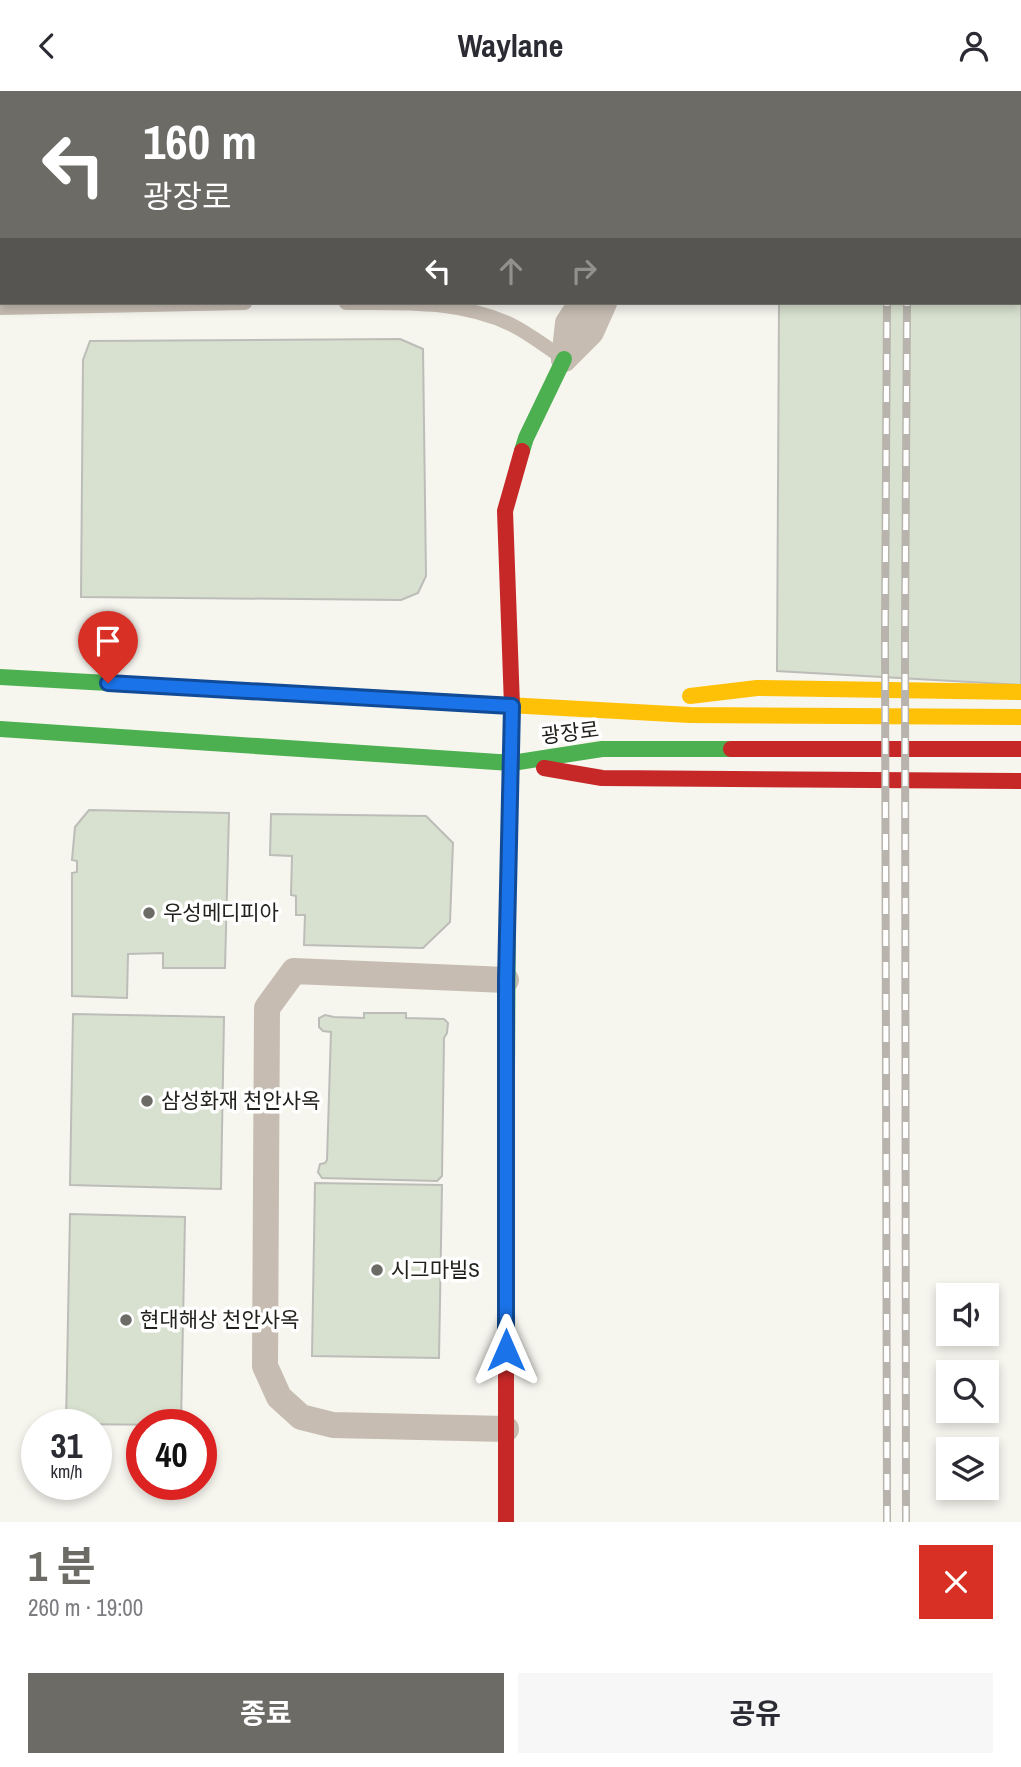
<!DOCTYPE html>
<html lang="ko">
<meta charset="utf-8">
<style>
:root{--surface:#fff;--page:#f7f7f7;--text:#2b2b33;--muted:#7c7c81;--accent:#6c6b66}
body{margin:0;font-family:"Archivo Narrow","Noto Sans KR",sans-serif;background:var(--page);color:var(--text);height:100vh;display:flex;flex-direction:column;font-size:26px;white-space:nowrap}
*{box-sizing:border-box;margin:0}
p{font-size:23px;color:var(--muted)}
.icon{flex:none;width:38px;height:38px;fill:none;stroke:currentColor;stroke-width:2;stroke-linecap:round;stroke-linejoin:round}
.map{position:relative;height:1431px;overflow:hidden}
.drawer{display:flex;flex-direction:column;background:var(--surface);flex:1}
.drawer>*{flex:none}
.banner{position:absolute;left:0px;top:0px;width:1022px;height:214px;box-shadow:0 4px 10px #0003;background:#6c6b66;color:#fff;overflow:hidden}
.tools{position:absolute;left:936px;top:1192px;display:grid;gap:14px}
.tools a{display:grid;place-items:center;width:63px;height:63px;border-radius:0px;background:var(--surface);box-shadow:0 4px 10px #0003;font-size:35px}
.speed{position:absolute;left:21px;top:1318px;display:flex;gap:14px;font-size:35px;font-weight:700;text-align:center}
.speed>*{display:grid;place-content:center;width:91px;height:91px;border-radius:50%;background:var(--surface);box-shadow:0 4px 10px #0003;line-height:1}
.speed small{font-size:18px;font-weight:400}
.speed .limit{border:10px solid #d22;background:#fff;color:#111}
.pin{position:absolute;display:grid;place-items:center;width:60px;height:60px;color:#fff;margin:-72px -30px;border-radius:50% 50% 50% 0;rotate:-45deg;box-shadow:0 0 7px #0007}
.pin .icon{rotate:45deg}
.me{position:absolute;width:77px;margin:-38px;rotate:0deg;stroke-linejoin:round;filter:drop-shadow(0 0 5px #0008)}
.turn{display:flex;align-items:center;gap:24px;height:147px;padding:0 28px;font-size:32px}
.turn .icon{width:91px;height:91px;stroke-width:2.5}
.turn b{display:block;font-size:49px;line-height:60px}
.lanes{display:flex;align-items:center;height:66px;padding:0 28px;background:#0003;justify-content:center;gap:35px;direction:ltr}
.lanes .off{opacity:.35}
.round{display:grid;place-items:center;flex:none;width:74px;height:74px;border-radius:0px;background:var(--page)}
.head{display:flex;align-items:center;justify-content:space-between;height:119px;padding:0 28px}
h1{font-size:42px;font-weight:700;line-height:52px;color:var(--accent)}
.cta{display:flex;gap:14px;margin-top:auto;padding:14px 28px}
.cta a{flex:1;height:80px;border-radius:0px;background:var(--accent);color:#fff;font-size:28px;font-weight:700;line-height:80px;text-align:center}
.cta a+a{background:var(--page);color:var(--text)}
header{display:flex;justify-content:space-between;align-items:center;height:91px;padding:0 28px;background:var(--surface);font-size:32px;font-weight:700}
.map>svg:first-child{display:block}
</style>
<header><svg class="icon" aria-label="back" viewBox="0 0 24 24"><path d="M15 5l-7 7 7 7"/></svg>Waylane<svg class="icon" aria-label="person" viewBox="0 0 24 24"><circle cx="12" cy="8" r="4"/><path d="M4 21q1-7 8-7t8 7"/></svg></header>
<div class="map">
<svg width="1021" height="1431" viewBox="0 0 1021 1431">
<rect width="100%" height="100%" fill="#f6f5ee"/>
<g fill="#d8e1cf" stroke="#bcbdb8" stroke-width="2">
<polygon points="780,0 1021,0 1021,594 777,580 779,212 1020,212 1020,2 780,2"/>
<polygon points="400,248 423,258 426,485 418,502 401,509 81,506 83,269 90,250"/>
<polygon points="89,719 229,722 225,877 163,877 163,862 128,863 127,907 72,905 72,782 77,781 77,770 72,769 75,736"/>
<polygon points="271,723 426,725 453,752 450,831 423,857 304,854 305,824 296,824 296,805 291,804 292,765 270,764"/>
<polygon points="364,922 406,922 406,927 444,928 448,932 447,942 444,947 442,1085 437,1090 322,1087 318,1081 320,1073 325,1072 327,1069 331,941 323,940 319,936 319,927 325,924 334,926 364,927"/>
<polygon points="73,923 224,926 221,1098 70,1094"/>
<polygon points="315,1092 442,1094 439,1267 312,1265"/>
<polygon points="70,1123 185,1126 181,1334 66,1333"/>
</g>
<g fill="none" stroke-linecap="round" stroke-linejoin="round">
<g stroke="#c6bcb2" stroke-width="14">
<path d="M 346,212 C 403,212 460,209 512,234 C 530,243 546,256 563,267"/>
<polyline points="0,217 245,212"/>
</g>
<g stroke="#c6bcb2" stroke-width="26">
<polyline points="643,2 644,0"/>
<polyline points="564,268 591,241 604,212"/>
<polyline points="564,268 568,232 581,212"/>
<polyline points="506,1338 333,1334 301,1326 279,1306 265,1275 267,917 294,880 506,889"/>
</g>
<g stroke="#4caf50" stroke-width="16">
<polyline points="522,360 526,347 564,268"/>
<polyline points="0,586 343,605"/>
<polyline points="0,638 512,672 602,658 731,658"/>
<polyline points="506,1163 508,800"/>
</g>
<g stroke="#ffc107" stroke-width="16">
<polyline points="343,605 690,624 1021,626"/>
<polyline points="690,605 757,597 1020,601"/>
</g>
<g stroke="#c62828" stroke-width="16">
<polyline points="731,658 1021,658"/>
<polyline points="544,677 602,687 1021,690"/>
<polyline points="508,800 512,615 505,420 522,360"/>
<polyline points="506,1163 506,1431"/>
</g>
<g stroke="#b8b4ad" stroke-width="8">
<g id="rail">
<polyline points="888,2 888,0"/>
<polyline points="909,2 909,0"/>
<polyline points="887,1431 885,541 887,212"/>
<polyline points="906,1431 905,541 907,212"/>
</g>
</g>
<use href="#rail" stroke="#fff" stroke-width="5" stroke-dasharray="16" stroke-linecap="butt"/>
</g>
<g fill="none" stroke-linecap="round" stroke-linejoin="round">
<g stroke="#114b97" stroke-width="18">
<polyline id="route" points="108,592 512,615 506,889 506,1259"/>
</g>
<use href="#route" stroke="#1a73e8" stroke-width="12"/>
</g>
<g fill="#6c6b66" stroke="#fff" stroke-width="2.5">
<circle cx="149" cy="822" r="7"/>
<circle cx="147" cy="1010" r="7"/>
<circle cx="377" cy="1179" r="7"/>
<circle cx="126" cy="1229" r="7"/>
</g>
<g text-anchor="middle" stroke-width="7" stroke-linejoin="round" paint-order="stroke">
<g font-size="21" fill="#22211c" stroke="#fff">
<text transform="translate(570 642) rotate(-7)" y="7">광장로</text>
</g>
<g font-size="21" fill="#22211c" stroke="#fff" text-anchor="start">
<text x="163" y="829">우성메디피아</text>
<text x="161" y="1017">삼성화재 천안사옥</text>
<text x="391" y="1186">시그마빌S</text>
<text x="140" y="1236">현대해상 천안사옥</text>
</g>
</g>
</svg>
<div class="tools">
<a><svg class="icon" aria-label="sound" viewBox="0 0 24 24"><path d="M4 9h4l5-4v14l-5-4H4zM17 9q2 3 0 6"/></svg></a>
<a><svg class="icon" aria-label="search" viewBox="0 0 24 24"><circle cx="10" cy="10" r="6"/><path d="M15 15l6 6"/></svg></a>
<a><svg class="icon" aria-label="layers" viewBox="0 0 24 24"><path d="M12 4l9 5-9 5-9-5zM3 14l9 5 9-5"/></svg></a>
</div>
<div class="speed"><div>31<small>km/h</small></div><div class="limit">40</div></div>
<div class="pin" style="left:108px;top:592px;background:#d93025"><svg class="icon" aria-label="arrive" viewBox="0 0 24 24"><path d="M6 21V4h12l-3 4 3 4H6"/></svg></div>
<svg class="me" style="left:506px;top:1259px" viewBox="-20 -20 40 40"><path d="M0-17L14 15 0 8-14 15z" fill="#1a73e8" stroke="#fff" stroke-width="4"/></svg>
<div class="banner">
<div class="turn"><svg class="icon" aria-label="left" viewBox="0 0 24 24"><path d="M17 20v-9H6M10 6l-5 5 5 5"/></svg><div><b>160 m</b>광장로</div></div>
<div class="lanes"><svg class="icon" aria-label="left" viewBox="0 0 24 24"><path d="M17 20v-9H6M10 6l-5 5 5 5"/></svg><svg class="icon off" aria-label="ahead" viewBox="0 0 24 24"><path d="M12 20V5M6 11l6-6 6 6"/></svg><svg class="icon off" aria-label="right" viewBox="0 0 24 24"><path d="M7 20v-9h11M14 6l5 5-5 5"/></svg></div>
</div>
</div>
<section class="drawer">
<div class="head"><div><h1>1 분</h1><p>260 m · 19:00</p></div><a class="round" style="background:#d93025;color:#fff"><svg class="icon" aria-label="close" viewBox="0 0 24 24"><path d="M6 6l12 12M18 6L6 18"/></svg></a></div>
<div class="cta"><a>종료</a><a>공유</a></div>
</section>
